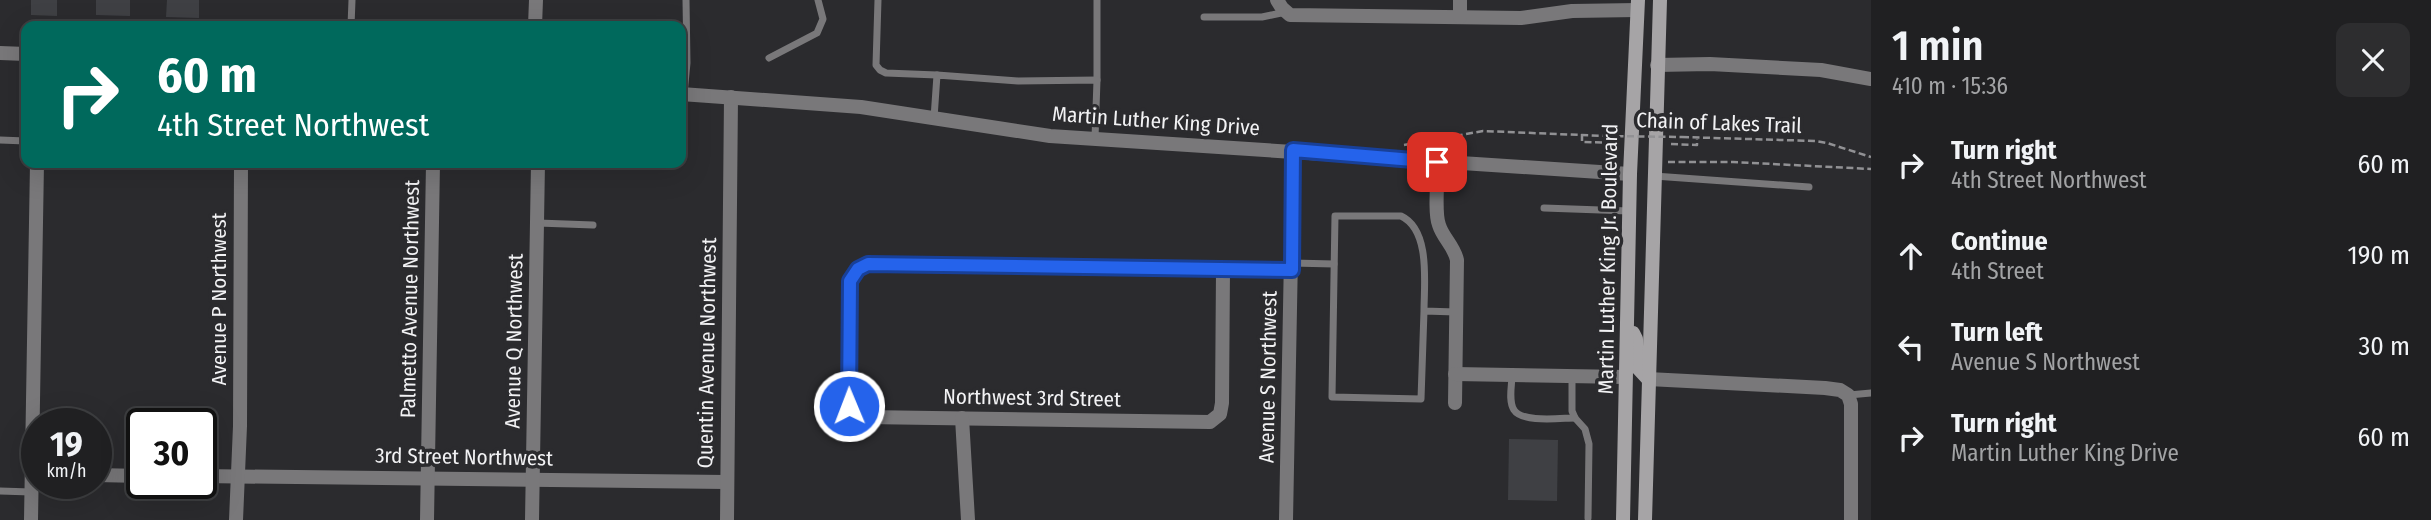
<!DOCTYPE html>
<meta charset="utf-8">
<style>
:root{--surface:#202022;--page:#2d2d2f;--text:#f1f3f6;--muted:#a2a3a5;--line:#3d3e40}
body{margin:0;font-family:"Fira Sans Condensed",sans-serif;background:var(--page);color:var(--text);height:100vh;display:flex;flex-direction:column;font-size:26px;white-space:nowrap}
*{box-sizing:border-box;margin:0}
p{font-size:23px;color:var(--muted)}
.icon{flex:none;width:38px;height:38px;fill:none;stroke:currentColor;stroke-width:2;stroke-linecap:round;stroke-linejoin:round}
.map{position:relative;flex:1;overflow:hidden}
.panel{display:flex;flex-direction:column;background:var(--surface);width:560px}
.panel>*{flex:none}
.top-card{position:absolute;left:21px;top:21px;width:665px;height:147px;border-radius:14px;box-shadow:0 7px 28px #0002,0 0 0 2px var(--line);background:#00695c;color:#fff;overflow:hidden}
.speed{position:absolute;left:21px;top:408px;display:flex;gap:14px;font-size:35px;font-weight:700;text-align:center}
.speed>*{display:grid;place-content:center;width:91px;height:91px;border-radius:50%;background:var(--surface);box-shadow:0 7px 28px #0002,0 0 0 2px var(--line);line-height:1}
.speed small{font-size:18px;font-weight:400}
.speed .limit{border:4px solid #111;border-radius:10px;background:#fff;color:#111}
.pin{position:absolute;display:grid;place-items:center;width:60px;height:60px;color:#fff;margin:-30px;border-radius:14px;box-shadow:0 4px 10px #0006}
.me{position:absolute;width:77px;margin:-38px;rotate:359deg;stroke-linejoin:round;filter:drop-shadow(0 0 5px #0008)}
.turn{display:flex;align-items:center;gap:24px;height:147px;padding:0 21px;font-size:32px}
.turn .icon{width:91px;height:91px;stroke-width:2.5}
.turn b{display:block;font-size:49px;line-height:60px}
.round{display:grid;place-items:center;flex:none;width:74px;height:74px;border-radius:14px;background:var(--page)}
.head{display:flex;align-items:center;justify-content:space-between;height:119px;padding:0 21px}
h1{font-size:42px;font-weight:600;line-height:52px}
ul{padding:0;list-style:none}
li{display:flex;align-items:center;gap:21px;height:91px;padding:0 21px}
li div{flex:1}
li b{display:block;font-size:26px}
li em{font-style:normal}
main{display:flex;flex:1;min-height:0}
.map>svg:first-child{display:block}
</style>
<main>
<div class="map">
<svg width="1871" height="520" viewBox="0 0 1871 520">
<rect width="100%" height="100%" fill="#2b2b2e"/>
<g fill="#3f4044">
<polygon points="31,0 57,0 57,16 31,15"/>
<polygon points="96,0 130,0 130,16 96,15"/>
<polygon points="167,0 199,0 199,18 166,17"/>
<polygon points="1509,439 1558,440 1557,501 1508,500"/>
</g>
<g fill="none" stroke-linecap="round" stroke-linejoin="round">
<g stroke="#919194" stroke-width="2.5" stroke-dasharray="7 3.5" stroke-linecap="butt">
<polyline points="1582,134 1582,142 1617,143"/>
<polyline points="1682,137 1815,141 1827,143 1871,157"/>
<polyline points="1671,144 1697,145 1697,139"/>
<polyline points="1404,145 1483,131 1606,136"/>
<polyline points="1668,162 1733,162 1871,169"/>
</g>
<g stroke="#79787a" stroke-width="7">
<polyline points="878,0 876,65 880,70 886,73 937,75"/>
<polyline points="1204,17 1262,17 1286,12"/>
<polyline points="351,26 352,0"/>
<polyline points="769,58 817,33 823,19 818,0"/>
<polyline points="1097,80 1097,0"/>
<polyline points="684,94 687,63 686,0"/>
<polyline points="934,118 937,75 1018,81 1097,80 1095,138"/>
<polyline points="0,140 26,141"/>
<polyline points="1654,176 1809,187"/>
<polyline points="1544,208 1629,211"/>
<polyline points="538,223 593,225"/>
<polyline points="1292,263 1334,264"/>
<path d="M 1424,311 C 1424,284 1431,230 1401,216 L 1335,216 L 1332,397 L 1421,399 L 1424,311 L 1456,312"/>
<path d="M 1512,375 C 1512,385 1508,401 1514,410 C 1522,423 1561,418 1575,418"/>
<polyline points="1572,377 1572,411 1575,418 1585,429 1589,444 1588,518"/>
<polyline points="1849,395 1871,393"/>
<polyline points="0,491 31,492"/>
</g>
<g stroke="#79787a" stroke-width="14">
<polyline points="1277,0 1282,8 1290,15 1521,18 1572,11 1637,10"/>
<polyline points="1460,17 1460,0"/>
<polyline points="398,26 400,26"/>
<polyline points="535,26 536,0"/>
<polyline points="1657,65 1710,64 1821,70 1871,79"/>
<path d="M 1438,162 C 1438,178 1434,212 1439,225 C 1443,238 1454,246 1457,260 L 1455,403"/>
<polyline points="1223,270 1222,403 1220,414 1210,422 865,417 855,414 849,406 850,281 858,269 868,264 1291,270"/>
<polyline points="1455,374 1625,377"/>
<polyline points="1648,379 1825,388 1840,390 1848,395 1851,404 1851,520"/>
<polyline points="962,418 968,520"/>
<polyline points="96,475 142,476"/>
<polyline points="201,476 726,482"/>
<polyline points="236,520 240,426 241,163"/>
<polyline points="427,520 433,163"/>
<polyline points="532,520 538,163"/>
<polyline points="727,520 731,97"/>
<polyline points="1286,520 1293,150"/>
</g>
<g stroke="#79787a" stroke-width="14">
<polyline points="0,53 26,54"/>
<polyline points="681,94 861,107 1050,136 1630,174"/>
<polyline points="31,520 37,163"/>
</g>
<g stroke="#a6a4a6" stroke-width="14">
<polyline points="1633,333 1636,339 1636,366 1648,379"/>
<polyline points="1623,520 1630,174 1638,0"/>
<polyline points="1645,520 1660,0"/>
</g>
<polyline stroke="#919194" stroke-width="2.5" stroke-dasharray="7 3.5" stroke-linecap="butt" points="1606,136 1682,137"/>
</g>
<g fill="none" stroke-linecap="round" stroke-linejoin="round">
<g stroke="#184099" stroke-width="18">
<polyline id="route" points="849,406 850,281 858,269 868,264 1292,270 1293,150 1437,162"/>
</g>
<use href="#route" stroke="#2563eb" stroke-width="12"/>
</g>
<g text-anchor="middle" stroke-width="7" stroke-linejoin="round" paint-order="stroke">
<g font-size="21" fill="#f2f2f4" stroke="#2b2b2e">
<text transform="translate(1156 121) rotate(4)" y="7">Martin Luther King Drive</text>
<text transform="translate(1719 123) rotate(2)" y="7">Chain of Lakes Trail</text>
<text transform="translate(1608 259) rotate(-89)" y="7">Martin Luther King Jr. Boulevard</text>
<text transform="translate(219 299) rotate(-90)" y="7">Avenue P Northwest</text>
<text transform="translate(410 299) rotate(-89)" y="7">Palmetto Avenue Northwest</text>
<text transform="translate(514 341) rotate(-89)" y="7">Avenue Q Northwest</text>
<text transform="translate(707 353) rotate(-89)" y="7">Quentin Avenue Northwest</text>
<text transform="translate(1268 377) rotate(-89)" y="7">Avenue S Northwest</text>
<text transform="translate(1032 398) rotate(1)" y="7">Northwest 3rd Street</text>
<text transform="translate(464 457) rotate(1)" y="7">3rd Street Northwest</text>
</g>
</g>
</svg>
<div class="speed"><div>19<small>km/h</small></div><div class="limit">30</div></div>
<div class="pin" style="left:1437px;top:162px;background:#d93025"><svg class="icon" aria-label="arrive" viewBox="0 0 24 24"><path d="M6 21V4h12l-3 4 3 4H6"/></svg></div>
<svg class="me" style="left:849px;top:406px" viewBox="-20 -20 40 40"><circle r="17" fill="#2563eb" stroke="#fff" stroke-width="3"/><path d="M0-11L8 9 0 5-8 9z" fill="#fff"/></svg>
<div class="top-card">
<div class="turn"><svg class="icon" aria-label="right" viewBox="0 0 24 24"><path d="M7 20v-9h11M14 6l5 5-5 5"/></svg><div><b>60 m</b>4th Street Northwest</div></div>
</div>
</div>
<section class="panel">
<div class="head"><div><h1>1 min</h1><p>410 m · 15:36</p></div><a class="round"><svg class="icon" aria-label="close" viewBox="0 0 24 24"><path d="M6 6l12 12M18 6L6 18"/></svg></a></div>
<ul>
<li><svg class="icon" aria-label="right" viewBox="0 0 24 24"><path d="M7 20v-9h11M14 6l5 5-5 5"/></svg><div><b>Turn right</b><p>4th Street Northwest</p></div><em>60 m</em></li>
<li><svg class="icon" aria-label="ahead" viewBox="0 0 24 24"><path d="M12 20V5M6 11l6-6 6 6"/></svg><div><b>Continue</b><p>4th Street</p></div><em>190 m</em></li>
<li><svg class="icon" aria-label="left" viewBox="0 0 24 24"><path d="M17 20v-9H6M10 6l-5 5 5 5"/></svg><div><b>Turn left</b><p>Avenue S Northwest</p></div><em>30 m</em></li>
<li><svg class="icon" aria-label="right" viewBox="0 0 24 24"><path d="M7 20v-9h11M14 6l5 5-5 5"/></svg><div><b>Turn right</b><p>Martin Luther King Drive</p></div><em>60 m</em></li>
</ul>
</section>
</main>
